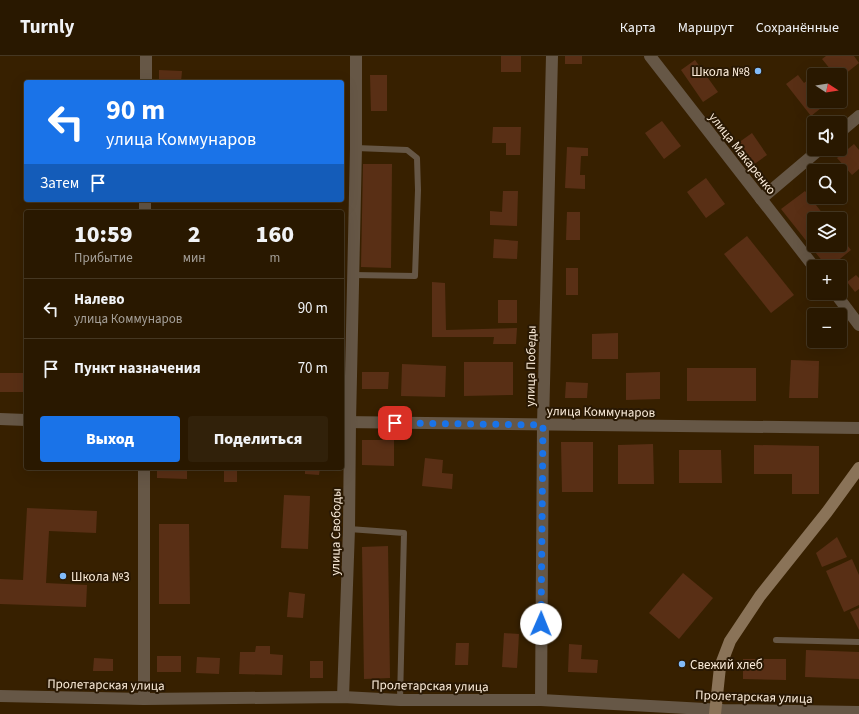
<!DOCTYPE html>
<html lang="ru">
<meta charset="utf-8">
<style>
:root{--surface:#291800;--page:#31210a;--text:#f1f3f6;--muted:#a5a099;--line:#453722;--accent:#1a73e8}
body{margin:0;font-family:"Source Sans 3",sans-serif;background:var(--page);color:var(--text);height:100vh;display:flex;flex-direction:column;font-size:15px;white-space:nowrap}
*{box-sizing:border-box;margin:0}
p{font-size:13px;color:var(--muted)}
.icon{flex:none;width:22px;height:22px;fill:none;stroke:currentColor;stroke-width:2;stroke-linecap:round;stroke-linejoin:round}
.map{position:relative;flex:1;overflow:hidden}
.sheet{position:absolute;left:24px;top:154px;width:320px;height:260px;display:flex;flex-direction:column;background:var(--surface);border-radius:4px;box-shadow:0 4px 16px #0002,0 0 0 1px var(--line)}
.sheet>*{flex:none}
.guide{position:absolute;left:24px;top:24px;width:320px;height:122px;border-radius:4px;box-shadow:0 4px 16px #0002,0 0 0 1px var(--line);background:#1a73e8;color:#fff;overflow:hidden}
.needle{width:26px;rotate:102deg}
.buttons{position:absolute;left:807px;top:12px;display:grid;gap:8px}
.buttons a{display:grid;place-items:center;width:40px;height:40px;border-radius:4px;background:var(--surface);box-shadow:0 4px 16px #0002,0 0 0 1px var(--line);font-size:20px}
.pin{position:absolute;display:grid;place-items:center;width:34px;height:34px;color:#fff;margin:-17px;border-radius:8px;box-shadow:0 2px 6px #0006}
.me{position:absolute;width:44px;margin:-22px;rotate:1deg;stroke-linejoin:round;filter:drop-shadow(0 0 3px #0008)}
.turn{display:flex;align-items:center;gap:14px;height:84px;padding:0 16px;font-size:18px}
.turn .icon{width:52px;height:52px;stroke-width:2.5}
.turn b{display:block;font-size:28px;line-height:34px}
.then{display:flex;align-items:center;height:38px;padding:0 16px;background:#0003;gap:8px;font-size:15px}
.eta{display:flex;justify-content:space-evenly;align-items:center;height:68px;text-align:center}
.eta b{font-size:24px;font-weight:800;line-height:28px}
.cta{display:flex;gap:8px;margin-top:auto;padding:8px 16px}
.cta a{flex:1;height:46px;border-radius:4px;background:var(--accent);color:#fff;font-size:16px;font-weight:800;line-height:46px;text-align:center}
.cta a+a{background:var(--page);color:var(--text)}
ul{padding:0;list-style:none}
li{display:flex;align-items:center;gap:12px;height:60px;padding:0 16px;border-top:1px solid var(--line)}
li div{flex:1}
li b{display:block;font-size:15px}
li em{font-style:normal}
header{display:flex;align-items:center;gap:24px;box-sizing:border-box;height:56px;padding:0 20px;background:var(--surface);border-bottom:1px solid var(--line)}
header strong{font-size:19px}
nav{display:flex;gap:22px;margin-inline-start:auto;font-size:14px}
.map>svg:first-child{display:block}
</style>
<header>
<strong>Turnly</strong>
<nav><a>Карта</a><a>Маршрут</a><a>Сохранённые</a></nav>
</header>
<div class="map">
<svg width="859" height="658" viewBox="0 0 859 658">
<rect width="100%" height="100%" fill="#372000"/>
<g fill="#592f15">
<rect x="501" y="0" width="20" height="16"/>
<rect x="565" y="0" width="17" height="8"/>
<polygon points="826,0 854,0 859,7 840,22 840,19 835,19 822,3"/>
<polygon points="695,4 718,36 703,46 681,14"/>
<polygon points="159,14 182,15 181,26 159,26"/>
<polygon points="370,19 387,19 387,55 371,55"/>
<polygon points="798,19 804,27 813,20 814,21 814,45 830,45 811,60 786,28"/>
<polygon points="662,65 681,90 664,103 645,77"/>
<polygon points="493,71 521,71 520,99 506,99 506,87 492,87"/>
<polygon points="752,77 767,99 753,109 738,87"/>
<polygon points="854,88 859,94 859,113 852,119 837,102"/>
<polygon points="567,91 588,92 588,100 581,100 580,119 585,119 585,133 565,132"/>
<polygon points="363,108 392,108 391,212 361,211"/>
<polygon points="706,122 725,148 706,162 687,136"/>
<polygon points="503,135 518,135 517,170 490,169 490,155 502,156"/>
<polygon points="805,135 827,163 814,163 814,189 840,189 840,180 851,194 830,211 827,211 781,153"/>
<polygon points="567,156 580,156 580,184 566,184"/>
<polygon points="747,180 794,239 771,257 724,198"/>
<polygon points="494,183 518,185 517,203 493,202"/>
<rect x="566" y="212" width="12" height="27"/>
<polygon points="856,219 859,222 859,233 855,236 847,226"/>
<polygon points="432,226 445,227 446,274 517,272 516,288 493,288 494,281 432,281"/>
<rect x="498" y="244" width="19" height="23"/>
<polygon points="618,277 618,303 592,303 592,278"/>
<polygon points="791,304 819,305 818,342 789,342"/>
<polygon points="464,306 513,306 513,339 464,340"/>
<polygon points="402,308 446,310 445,341 401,340"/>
<rect x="687" y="312" width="69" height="33"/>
<polygon points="362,316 389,316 388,333 362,333"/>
<polygon points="660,316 660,343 626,344 626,317"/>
<rect x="0" y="317" width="25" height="19"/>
<polygon points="566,326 588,327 587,342 565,342"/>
<polygon points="362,384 394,384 394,410 362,409"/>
<polygon points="561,386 593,386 593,436 562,436"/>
<polygon points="653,388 654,428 618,428 618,389"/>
<polygon points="754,389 819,390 819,438 792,438 792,418 754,418"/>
<polygon points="679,394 721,394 722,427 679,427"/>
<polygon points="425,402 443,404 442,417 453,418 452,433 422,430"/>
<polygon points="157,412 187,412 187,423 157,422"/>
<rect x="224" y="412" width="13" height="14"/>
<polygon points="305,412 320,412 319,419 305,418"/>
<polygon points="284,439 310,440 308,493 281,492"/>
<polygon points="27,452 97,455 96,477 49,475 46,527 87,529 86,551 0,548 0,523 23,524"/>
<polygon points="159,468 189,468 190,548 159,548"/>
<polygon points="837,481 847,501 822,511 816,497"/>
<polygon points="388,490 390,622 364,623 362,491"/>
<polygon points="852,503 859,519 859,549 844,556 826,515"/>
<polygon points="683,517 713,542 679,583 649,557"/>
<polygon points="289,536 305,538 303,562 287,561"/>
<polygon points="859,552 859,574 850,556"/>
<polygon points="504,577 519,578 517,612 502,611"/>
<polygon points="456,587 469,587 468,609 455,609"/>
<polygon points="569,588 582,589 581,603 598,604 597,617 568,616"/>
<polygon points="256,590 270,590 270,598 283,599 282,619 239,618 240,596 255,596"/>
<polygon points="806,594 859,596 859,623 805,621"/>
<rect x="157" y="600" width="24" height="16"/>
<polygon points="197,601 220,602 219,618 196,617"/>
<polygon points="94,602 113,603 113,615 93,615"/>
<polygon points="743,603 786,603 786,624 743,623"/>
<rect x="310" y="605" width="13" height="17"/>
</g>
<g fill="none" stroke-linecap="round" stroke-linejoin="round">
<g stroke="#665746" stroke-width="6">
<polyline points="353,219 415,220 418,134 417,102 407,94 356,92"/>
<polyline points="349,473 404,477 400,644"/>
<polyline points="776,584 859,586"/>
</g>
<g stroke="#665746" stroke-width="12">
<polyline points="146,26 146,0"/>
<polyline points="840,76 859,60"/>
<polyline points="761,143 820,93"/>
<polyline points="145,156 145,144"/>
<polyline points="0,363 26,364"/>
<polyline points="342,366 859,372"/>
<polyline points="0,640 144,643 343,641 400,644 541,644 723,654 859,656"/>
<polyline points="343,641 349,473 350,366 356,92 356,0"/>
<polyline points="144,643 144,412"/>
<polyline points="541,644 543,369 552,0"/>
</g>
<g stroke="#665746" stroke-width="12">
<polyline points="650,0 814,211"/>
<polyline points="835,237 859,269"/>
</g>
<polyline stroke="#8a7358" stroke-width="12" points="715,658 720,611 730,585 760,540 827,456 859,412"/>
</g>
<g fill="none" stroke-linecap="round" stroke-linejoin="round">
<polyline stroke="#1a73e8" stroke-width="7" stroke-dasharray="0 12.6" points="395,367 543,369 541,568"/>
</g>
<g fill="#82bcfa" stroke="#291803" stroke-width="1.5">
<circle cx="758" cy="15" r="4"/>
<circle cx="63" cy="520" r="4"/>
<circle cx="682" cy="608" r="4"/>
</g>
<g text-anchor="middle" stroke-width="4" stroke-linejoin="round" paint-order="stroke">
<g font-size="13" fill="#fceddb" stroke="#291803" text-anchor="start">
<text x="750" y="20" text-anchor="end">Школа №8</text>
<text x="71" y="525">Школа №3</text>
<text x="690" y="613">Свежий хлеб</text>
</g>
<g font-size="13" fill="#fceddb" stroke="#291803">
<text transform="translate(743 97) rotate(52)" y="5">улица Макаренко</text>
<text transform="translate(530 310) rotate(-89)" y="5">улица Победы</text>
<text transform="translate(601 355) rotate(1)" y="5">улица Коммунаров</text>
<text transform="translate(335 476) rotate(-89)" y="5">улица Свободы</text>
<text transform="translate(106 628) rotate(1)" y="5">Пролетарская улица</text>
<text transform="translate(430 629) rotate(1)" y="5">Пролетарская улица</text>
<text transform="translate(754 640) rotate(2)" y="5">Пролетарская улица</text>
</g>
</g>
</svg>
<div class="buttons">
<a><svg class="needle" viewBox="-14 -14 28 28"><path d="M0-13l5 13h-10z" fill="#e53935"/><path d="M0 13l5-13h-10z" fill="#a5a099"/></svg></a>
<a><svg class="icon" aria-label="sound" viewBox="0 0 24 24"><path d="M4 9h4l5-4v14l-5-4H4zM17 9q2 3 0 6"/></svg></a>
<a><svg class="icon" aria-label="search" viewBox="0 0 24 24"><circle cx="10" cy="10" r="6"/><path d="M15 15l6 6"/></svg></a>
<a><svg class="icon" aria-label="layers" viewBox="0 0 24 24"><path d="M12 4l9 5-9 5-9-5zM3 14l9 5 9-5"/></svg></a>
<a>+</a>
<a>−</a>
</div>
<div class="pin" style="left:395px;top:367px;background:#d93025"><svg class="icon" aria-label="arrive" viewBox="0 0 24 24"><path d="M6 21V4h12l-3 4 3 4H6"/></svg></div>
<svg class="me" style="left:541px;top:568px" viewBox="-20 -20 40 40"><circle r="19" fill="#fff"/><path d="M0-13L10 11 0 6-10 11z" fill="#1a73e8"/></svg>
<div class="guide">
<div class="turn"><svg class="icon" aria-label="left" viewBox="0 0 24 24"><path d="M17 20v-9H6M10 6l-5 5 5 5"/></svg><div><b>90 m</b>улица Коммунаров</div></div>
<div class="then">Затем<svg class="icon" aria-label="arrive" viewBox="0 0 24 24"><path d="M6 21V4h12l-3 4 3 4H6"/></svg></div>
</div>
<section class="sheet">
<div class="eta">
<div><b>10:59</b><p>Прибытие</p></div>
<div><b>2</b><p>мин</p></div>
<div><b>160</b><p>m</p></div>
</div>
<ul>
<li><svg class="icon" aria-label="left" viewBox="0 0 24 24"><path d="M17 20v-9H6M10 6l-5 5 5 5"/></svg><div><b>Налево</b><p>улица Коммунаров</p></div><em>90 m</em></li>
<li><svg class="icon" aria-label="arrive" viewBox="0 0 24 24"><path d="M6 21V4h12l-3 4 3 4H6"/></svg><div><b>Пункт назначения</b></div><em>70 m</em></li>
</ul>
<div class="cta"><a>Выход</a><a>Поделиться</a></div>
</section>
</div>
